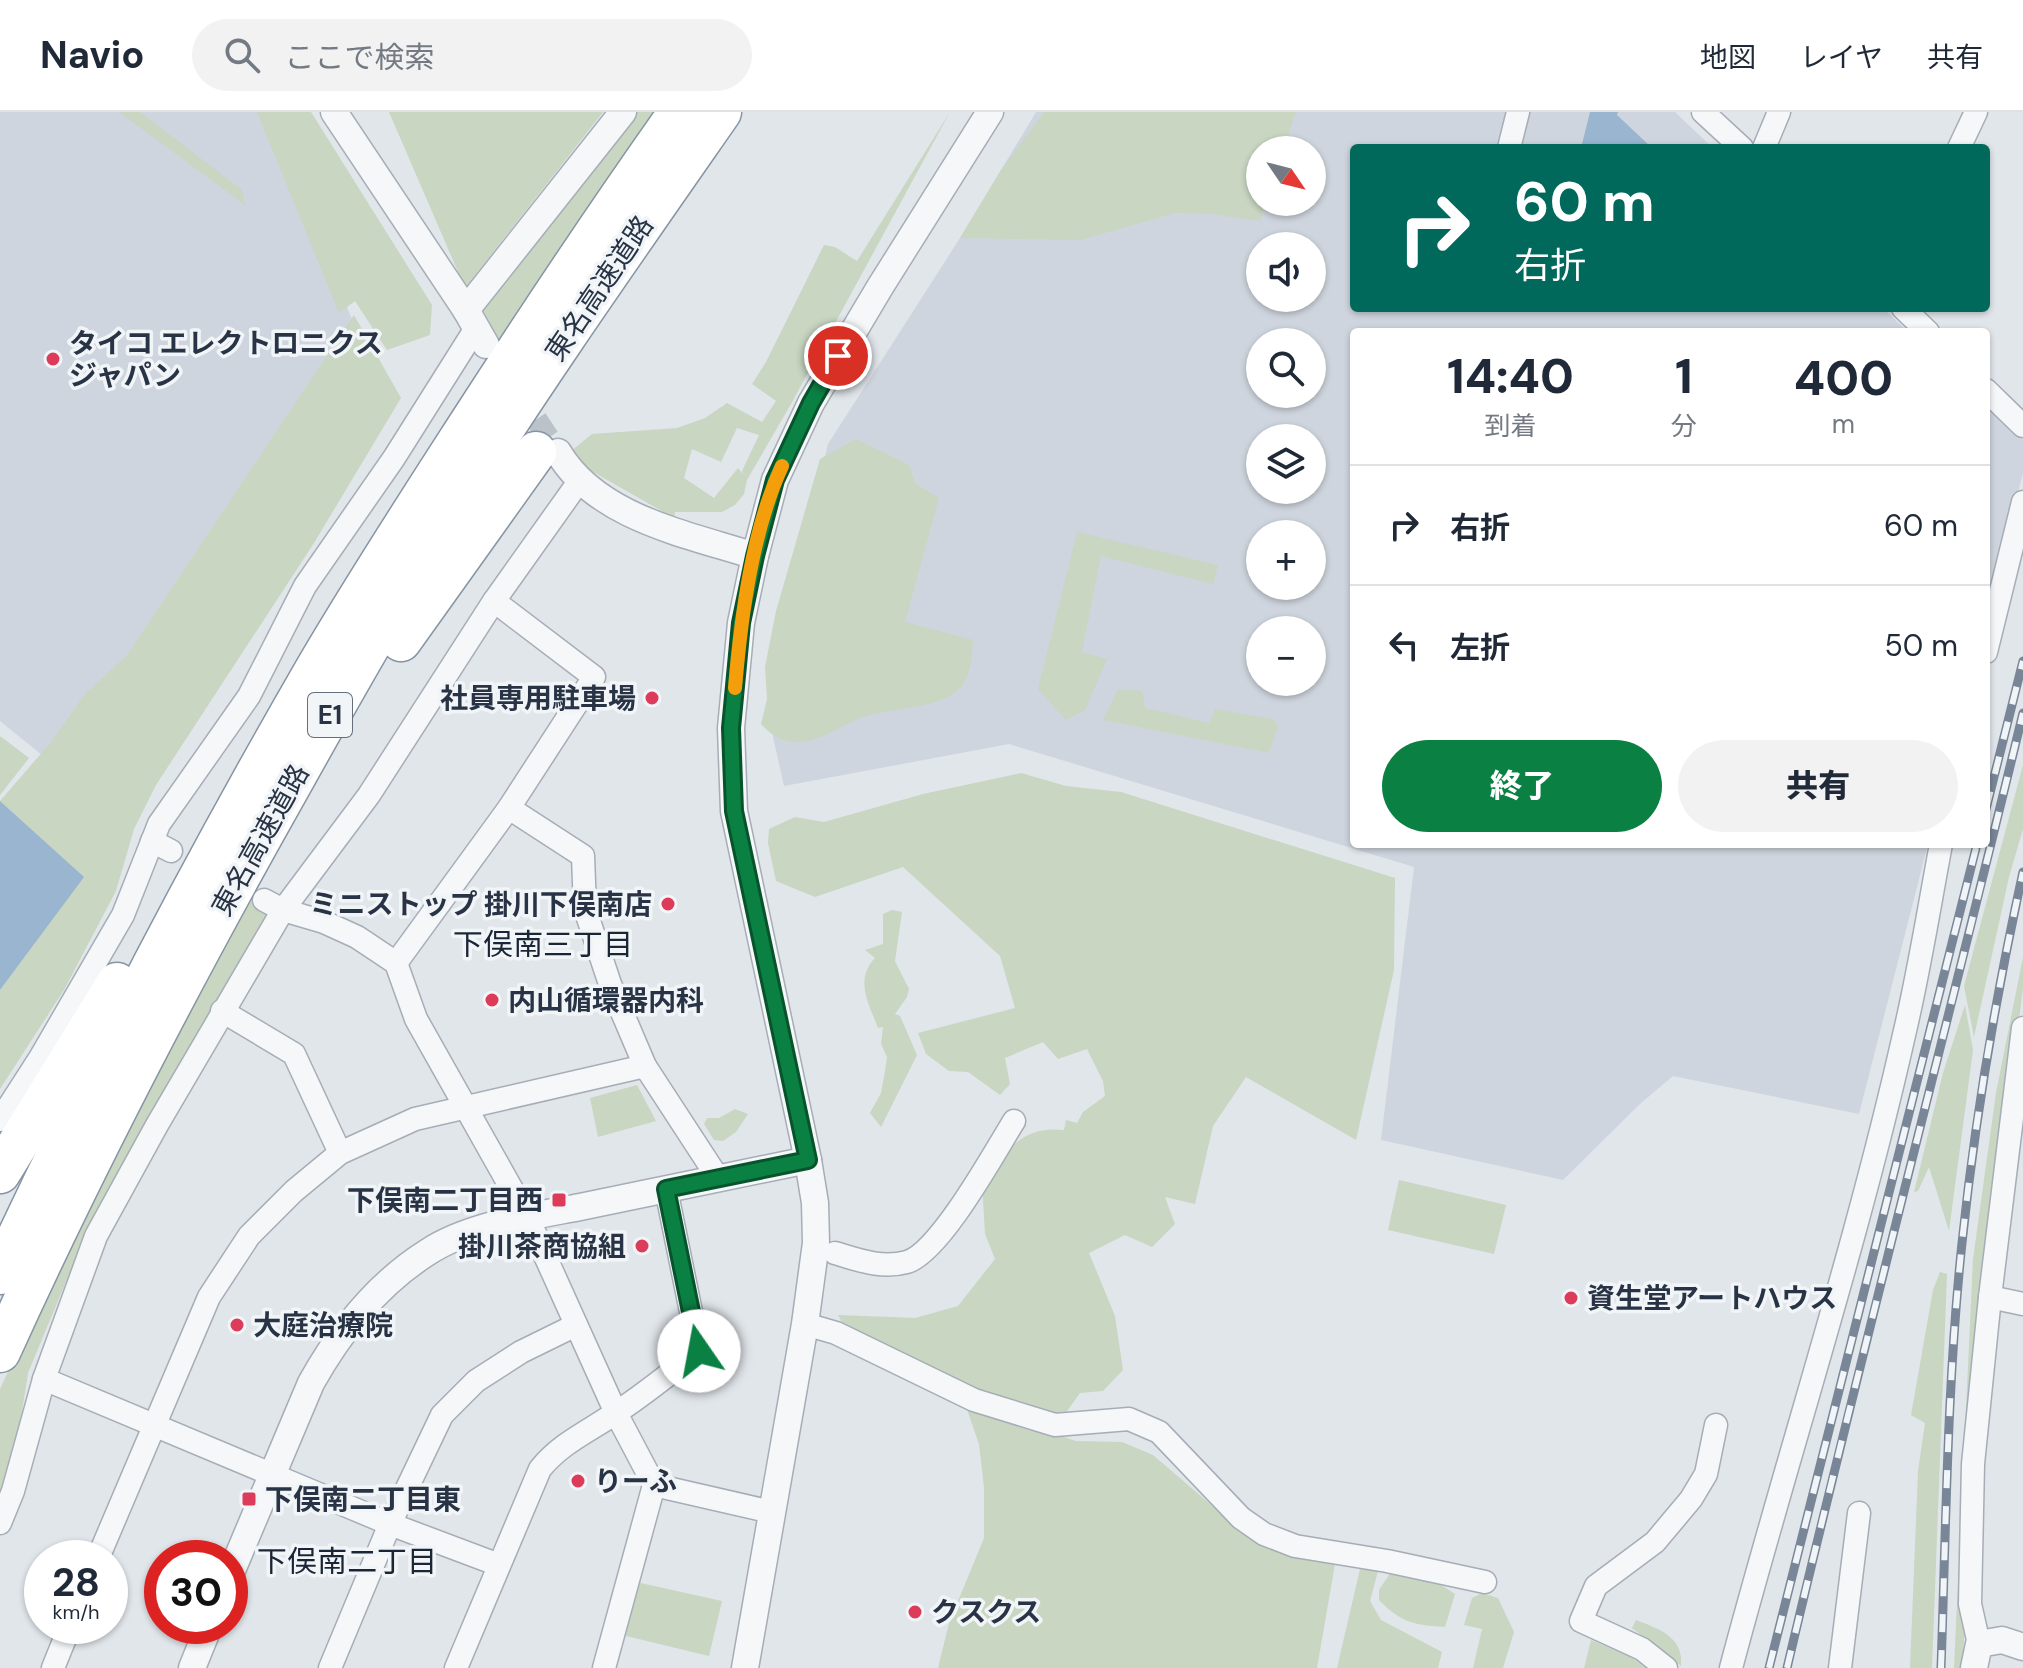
<!DOCTYPE html>
<html lang="ja">
<meta charset="utf-8">
<style>
:root{--surface:#fff;--page:#f2f2f3;--text:#1f2937;--muted:#747a83;--line:#e0e1e3;--accent:#0b8043}
body{margin:0;font-family:"DM Sans","Noto Sans JP",sans-serif;background:var(--page);color:var(--text);height:100vh;display:flex;flex-direction:column;font-size:30px;white-space:nowrap}
*{box-sizing:border-box;margin:0}
p{font-size:26px;color:var(--muted)}
.icon{flex:none;width:44px;height:44px;fill:none;stroke:currentColor;stroke-width:2;stroke-linecap:round;stroke-linejoin:round}
.map{position:relative;flex:1;overflow:hidden}
.sheet{position:absolute;left:1350px;top:216px;width:640px;height:520px;display:flex;flex-direction:column;background:var(--surface);border-radius:8px;box-shadow:0 2px 6px #0004}
.sheet>*{flex:none}
.guide{position:absolute;left:1350px;top:32px;width:640px;height:168px;border-radius:8px;box-shadow:0 2px 6px #0004;background:#00695c;color:#fff;overflow:hidden}
.needle{width:52px;rotate:125deg}
.fabs{position:absolute;left:1246px;top:24px;display:grid;gap:16px}
.fabs a{display:grid;place-items:center;width:80px;height:80px;border-radius:50%;background:var(--surface);box-shadow:0 2px 6px #0004;font-size:40px}
.speed{position:absolute;left:24px;top:1428px;display:flex;gap:16px;font-size:40px;font-weight:700;text-align:center}
.speed>*{display:grid;place-content:center;width:104px;height:104px;border-radius:50%;background:var(--surface);box-shadow:0 2px 6px #0004;line-height:1}
.speed small{font-size:20px;font-weight:400}
.speed .limit{border:12px solid #d22;background:#fff;color:#111}
.pin{position:absolute;display:grid;place-items:center;width:68px;height:68px;color:#fff;margin:-34px;border:4px solid #fff;border-radius:50%;box-shadow:0 2px 8px #0007}
.me{position:absolute;width:88px;margin:-44px;rotate:348deg;stroke-linejoin:round;filter:drop-shadow(0 0 6px #0008)}
.turn{display:flex;align-items:center;gap:28px;height:168px;padding:0 32px;font-size:36px}
.turn .icon{width:104px;height:104px;stroke-width:2.5}
.turn b{display:block;font-size:56px;line-height:68px}
.eta{display:flex;justify-content:space-evenly;align-items:center;height:136px;text-align:center}
.eta b{font-size:48px;font-weight:800;line-height:56px}
.action{display:flex;gap:16px;margin-top:auto;padding:16px 32px}
.action a{flex:1;height:92px;border-radius:48px;background:var(--accent);color:#fff;font-size:32px;font-weight:800;line-height:92px;text-align:center}
.action a+a{background:var(--page);color:var(--text)}
ul{padding:0;list-style:none}
li{display:flex;align-items:center;gap:24px;height:120px;padding:0 32px;border-top:2px solid var(--line)}
li div{flex:1}
li b{display:block;font-size:30px}
li em{font-style:normal}
header{display:flex;align-items:center;gap:48px;box-sizing:border-box;height:112px;padding:0 40px;background:var(--surface);border-bottom:2px solid var(--line)}
header strong{font-size:38px}
nav{display:flex;gap:44px;margin-inline-start:auto;font-size:28px}
.search{width:560px;height:72px;background:var(--page);display:flex;align-items:center;gap:20px;box-sizing:border-box;padding:0 28px;border-radius:44px;color:var(--muted);font-size:30px}
.map>svg:first-child{display:block}
</style>
<header>
<strong>Navio</strong>
<div class="search"><svg class="icon" aria-label="search" viewBox="0 0 24 24"><circle cx="10" cy="10" r="6"/><path d="M15 15l6 6"/></svg>ここで検索</div>
<nav><a>地図</a><a>レイヤ</a><a>共有</a></nav>
</header>
<div class="map">
<svg width="2023" height="1556" viewBox="0 0 2023 1556">
<rect width="100%" height="100%" fill="#e1e6eb"/>
<g fill="#cfd5de" fill-rule="evenodd">
<polygon points="0,0 263,0 358,221 90,682 0,609"/>
<path d="M 1036,0 L 1675,0 L 1713,36 L 1354,36 L 1354,196 L 1883,196 L 1908,220 L 1354,220 L 1354,732 L 1928,732 L 1859,1002 L 1673,964 L 1641,991 L 1563,1068 L 1381,1028 L 1414,755 L 1009,632 L 784,674 L 773,625 L 791,481 L 828,332 L 960,126 ZM 1260,38 L 1312,38 L 1312,90 L 1260,90 ZM 1260,134 L 1312,134 L 1312,186 L 1260,186 ZM 1260,230 L 1312,230 L 1312,282 L 1260,282 ZM 1260,326 L 1312,326 L 1312,378 L 1260,378 ZM 1260,422 L 1312,422 L 1312,474 L 1260,474 ZM 1260,518 L 1312,518 L 1312,570 L 1260,570 Z"/>
<polygon points="1986,293 2023,328 2023,361 1986,505"/>
</g>
<g fill="#c8d6c2" fill-rule="evenodd">
<polygon points="119,0 140,0 242,78 245,93"/>
<polygon points="257,0 311,0 432,193 430,223 387,238 355,189 339,201"/>
<polygon points="389,0 603,0 465,176"/>
<polygon points="636,0 659,0 505,238 483,198 630,13"/>
<path d="M 950,0 L 791,292 L 747,368 L 744,382 L 735,393 L 722,400 L 675,400 L 674,406 L 565,344 L 592,322 L 677,316 L 705,306 L 727,291 L 762,310 L 776,289 L 752,272 L 766,250 L 824,133 L 835,135 L 857,149 ZM 737,316 L 759,323 L 742,359 L 743,362 L 738,356 L 714,386 L 684,366 L 692,337 L 721,350 Z"/>
<polygon points="1044,0 1296,0 1283,38 1260,38 1260,90 1266,90 1260,109 1211,102 1175,101 1081,128 960,126 1001,58"/>
<polygon points="354,203 401,286 314,431 156,673 134,717 116,779 64,878 0,977 0,878 83,765 0,689 51,630 85,582 127,543"/>
<path d="M 856,327 L 909,353 L 915,371 L 939,386 L 905,510 L 973,528 C 972,548 971,571 951,583 C 930,596 891,597 867,604 C 844,610 823,630 798,630 C 782,630 772,624 761,612 L 767,587 L 765,555 L 776,499 L 820,347 Z"/>
<polygon points="1077,420 1218,453 1213,472 1101,444 1082,540 1107,547 1085,598 1066,608 1038,577"/>
<polygon points="1118,577 1142,579 1145,596 1210,611 1215,597 1273,607 1278,615 1269,641 1103,608"/>
<polygon points="0,624 29,646 0,683"/>
<polygon points="2023,653 2023,717 2009,765 1974,925 1964,874"/>
<path d="M 1021,661 L 1066,674 L 1121,680 L 1395,766 L 1394,858 L 1356,1028 L 1246,965 L 1213,1014 L 1195,1092 L 1165,1085 L 1175,1112 L 1152,1135 L 1125,1123 L 1089,1141 L 1115,1204 L 1123,1258 L 1103,1279 L 1080,1281 L 1065,1302 L 1001,1291 L 845,1216 L 838,1203 L 915,1206 L 958,1194 L 995,1147 L 985,1122 L 982,1071 C 1007,1040 1020,1013 1064,1018 L 1066,1008 L 1077,1011 L 1083,1000 L 1105,984 L 1103,969 L 1087,937 L 1058,947 L 1043,930 L 1005,946 L 1010,972 L 1000,983 L 968,960 L 949,959 L 926,942 L 918,921 L 1015,896 L 1000,844 L 903,755 L 815,785 L 776,769 L 768,731 L 769,717 L 795,705 L 824,710 L 923,682 Z"/>
<polygon points="247,788 271,801 94,1102 28,1261 9,1382 0,1403 0,1277 74,1117"/>
<path d="M 892,798 L 902,800 L 895,849 L 909,877 L 907,885 L 895,902 L 900,904 L 917,943 L 881,1015 L 870,1001 L 881,981 L 885,959 L 887,945 L 881,932 L 883,915 L 878,916 C 869,892 854,868 875,846 L 865,838 L 883,832 L 883,802 Z"/>
<polygon points="2023,845 2023,876 1994,1109 1962,1556 1954,1556 1973,1147 1996,981"/>
<polygon points="1965,893 1973,938 1949,1119 1929,1055 1918,1079 1914,1080 1943,961"/>
<polygon points="637,973 656,1009 598,1025 590,986"/>
<polygon points="735,997 748,1002 736,1020 723,1029 714,1028 704,1012 707,1006 719,1006"/>
<polygon points="1399,1068 1506,1093 1494,1142 1388,1118"/>
<polygon points="1940,1160 1947,1162 1932,1556 1910,1556 1918,1359 1925,1311 1911,1303 1933,1178"/>
<polygon points="963,1286 1004,1304 1076,1329 1122,1330 1153,1343 1238,1416 1278,1441 1335,1452 1317,1556 938,1556 949,1511 984,1426 984,1375 979,1332"/>
<polygon points="1360,1457 1378,1459 1370,1489 1381,1508 1442,1540 1438,1556 1337,1556"/>
<path d="M 1391,1460 L 1441,1473 L 1455,1482 L 1445,1515 C 1415,1513 1401,1511 1379,1488 L 1379,1478 Z"/>
<polygon points="636,1470 722,1489 709,1544 622,1523"/>
<polygon points="1482,1481 1498,1486 1514,1520 1503,1556 1473,1556 1482,1517 1464,1513 1472,1486"/>
<path d="M 1636,1508 C 1659,1517 1684,1525 1681,1554 L 1632,1516 Z"/>
<polygon points="1591,1528 1631,1545 1646,1556 1584,1556"/>
</g>
<g fill="#99b5cf">
<polygon points="1590,0 1618,0 1617,3 1652,36 1581,36"/>
<polygon points="0,689 84,765 0,878"/>
</g>
<g fill="none" stroke-linecap="round" stroke-linejoin="round">
<polyline stroke="#bcc2ca" stroke-width="22" stroke-dasharray="22 11" stroke-linecap="butt" points="518,280 558,340"/>
<g stroke="#a6adb6" stroke-width="25">
<g id="minor">
<polyline points="1703,0 1742,36"/>
<polyline points="1509,36 1518,0"/>
<polyline points="1764,36 1779,0"/>
<polyline points="1959,36 1976,0"/>
<polyline points="1903,196 1928,220"/>
<polyline points="1986,278 2023,314"/>
<polyline points="1986,540 2023,390"/>
<polyline points="509,696 583,744 585,797 610,872 645,954 718,1066"/>
<polyline points="152,729 171,739"/>
<polyline points="264,788 283,798 324,810 357,825 396,851 416,907 528,1106 616,1301 654,1373 604,1556"/>
<polyline points="396,851 509,696 594,565 494,489"/>
<polyline points="222,899 294,942 340,1041"/>
<polyline points="0,1008 40,946 123,803 159,712 249,584 305,474 394,346 476,216"/>
<path d="M 835,1141 C 858,1148 882,1157 907,1150 C 940,1140 994,1041 1014,1009"/>
<polyline points="1990,1185 2023,1192"/>
<polyline points="805,1212 836,1221 974,1288 1055,1313 1129,1307 1159,1320 1241,1406 1264,1422 1295,1434 1387,1449 1485,1470"/>
<polyline points="44,1267 390,1412 499,1453"/>
<polyline points="654,1373 772,1400"/>
<polyline points="0,1411 13,1379 44,1267 96,1124 157,1013 283,798 369,683 494,489 580,368"/>
<polyline points="98,1446 209,1185 249,1124 294,1079 340,1041 415,1007 645,954"/>
<polyline points="1979,1532 1970,1492 1973,1352 1990,1185 2023,916"/>
<polyline points="53,1556 70,1514"/>
<polyline points="330,1556 390,1412 442,1303 476,1269 521,1240 576,1213"/>
<path d="M 456,1556 L 540,1357 C 560,1332 587,1320 614,1302 C 644,1283 671,1260 699,1239 L 666,1077"/>
<polyline points="1666,1556 1642,1537 1581,1509 1596,1474 1655,1430 1691,1387 1706,1362 1716,1313"/>
<path d="M 1731,1556 C 1787,1345 1856,1136 1904,923 C 1919,860 1929,796 1941,732"/>
<polyline points="1840,1556 1859,1401"/>
</g>
</g>
<g stroke="#a6adb6" stroke-width="29">
<g id="tertiary">
<polyline points="334,0 466,198 486,233"/>
<polyline points="466,198 623,0"/>
<path d="M 558,340 C 597,406 687,422 755,444"/>
<path d="M 230,1463 L 311,1271 C 340,1219 377,1172 428,1140 C 469,1113 533,1104 580,1095 C 656,1079 732,1063 808,1048"/>
<polyline points="192,1556 209,1514"/>
<polyline points="745,1556 805,1212 816,1131 815,1091 808,1048 734,699 731,616 741,511 755,444 775,368 811,291 880,175 990,0"/>
<polyline points="1974,1556 1979,1532 2002,1528 2023,1535"/>
</g>
</g>
<g stroke="#8794a4" stroke-width="43">
<g id="motorway">
<polyline points="401,529 536,340"/>
<polyline points="0,1061 117,871"/>
<path d="M 0,1162 C 96,956 202,753 316,556 C 364,474 416,394 467,315 C 536,208 606,103 679,0"/>
<path d="M 0,1240 C 80,1063 170,890 265,719 C 319,623 372,526 431,431 C 522,284 622,142 721,0"/>
</g>
</g>
<use href="#minor" stroke="#f5f7f9" stroke-width="22"/>
<use href="#tertiary" stroke="#f5f7f9" stroke-width="26"/>
<use href="#motorway" stroke="#fff" stroke-width="40"/>
<g stroke="#798697" stroke-width="9">
<g id="rail">
<polyline points="1986,697 2023,549"/>
<polyline points="1769,1556 1977,732"/>
<path d="M 1787,1556 C 1862,1237 1946,920 2023,601"/>
<path d="M 1941,1556 C 1946,1415 1947,1272 1962,1131 C 1975,1006 1996,883 2023,760"/>
</g>
</g>
<use href="#rail" stroke="#f2f5f8" stroke-width="6" stroke-dasharray="18" stroke-linecap="butt"/>
</g>
<g fill="none" stroke-linecap="round" stroke-linejoin="round">
<g stroke="#07532c" stroke-width="20">
<polyline id="route" points="699,1239 666,1077 808,1048 734,699 731,616 741,511 755,444 775,368 811,291 838,244"/>
</g>
<use href="#route" stroke="#0b8043" stroke-width="14"/>
<path stroke="#f59e0b" stroke-width="14" d="M 735,576 C 741,505 752,419 782,354"/>
</g>
<g fill="#dc3b59" stroke="#f2f5f8" stroke-width="3">
<circle cx="53" cy="247" r="8"/>
<circle cx="652" cy="586" r="8"/>
<circle cx="668" cy="792" r="8"/>
<circle cx="492" cy="888" r="8"/>
<rect x="551" y="1080" width="16" height="16" rx="4"/>
<circle cx="642" cy="1134" r="8"/>
<circle cx="1571" cy="1186" r="8"/>
<circle cx="237" cy="1213" r="8"/>
<circle cx="578" cy="1369" r="8"/>
<rect x="241" y="1379" width="16" height="16" rx="4"/>
<circle cx="915" cy="1500" r="8"/>
</g>
<g text-anchor="middle" stroke-width="7" stroke-linejoin="round" paint-order="stroke">
<rect fill="#f2f5f8" stroke="#656e7b" stroke-width="2" x="308" y="581" width="44" height="44" rx="6"/>
<g font-size="26" font-weight="bold" fill="#283445">
<text x="330" y="612">E1</text>
</g>
<g font-size="28" fill="#283445" stroke="#f2f5f8">
<text transform="translate(599 176) rotate(-56)" y="10">東名高速道路</text>
<text transform="translate(260 728) rotate(-61)" y="10">東名高速道路</text>
</g>
<g font-size="28" font-weight="bold" fill="#283445" stroke="#f2f5f8" text-anchor="start">
<text x="69" y="241">タイコ エレクトロニクス<tspan x="69" dy="32">ジャパン</tspan></text>
<text x="636" y="596" text-anchor="end">社員専用駐車場</text>
<text x="652" y="802" text-anchor="end">ミニストップ 掛川下俣南店</text>
<text x="508" y="898">内山循環器内科</text>
<text x="543" y="1098" text-anchor="end">下俣南二丁目西</text>
<text x="626" y="1144" text-anchor="end">掛川茶商協組</text>
<text x="1587" y="1196">資生堂アートハウス</text>
<text x="253" y="1223">大庭治療院</text>
<text x="594" y="1379">りーふ</text>
<text x="265" y="1397">下俣南二丁目東</text>
<text x="931" y="1510">クスクス</text>
</g>
<g font-size="30" fill="#1a2536" stroke="#f2f5f8">
<text x="543" y="843">下俣南三丁目</text>
<text x="347" y="1460">下俣南二丁目</text>
</g>
</g>
</svg>
<div class="fabs">
<a><svg class="needle" viewBox="-14 -14 28 28"><path d="M0-13l5 13h-10z" fill="#e53935"/><path d="M0 13l5-13h-10z" fill="#747a83"/></svg></a>
<a><svg class="icon" aria-label="sound" viewBox="0 0 24 24"><path d="M4 9h4l5-4v14l-5-4H4zM17 9q2 3 0 6"/></svg></a>
<a><svg class="icon" aria-label="search" viewBox="0 0 24 24"><circle cx="10" cy="10" r="6"/><path d="M15 15l6 6"/></svg></a>
<a><svg class="icon" aria-label="layers" viewBox="0 0 24 24"><path d="M12 4l9 5-9 5-9-5zM3 14l9 5 9-5"/></svg></a>
<a>+</a>
<a>−</a>
</div>
<div class="speed"><div>28<small>km/h</small></div><div class="limit">30</div></div>
<div class="pin" style="left:838px;top:244px;background:#d93025"><svg class="icon" aria-label="arrive" viewBox="0 0 24 24"><path d="M6 21V4h12l-3 4 3 4H6"/></svg></div>
<svg class="me" style="left:699px;top:1239px" viewBox="-20 -20 40 40"><circle r="19" fill="#fff"/><path d="M0-13L10 11 0 6-10 11z" fill="#0b8043"/></svg>
<div class="guide">
<div class="turn"><svg class="icon" aria-label="right" viewBox="0 0 24 24"><path d="M7 20v-9h11M14 6l5 5-5 5"/></svg><div><b>60 m</b>右折</div></div>
</div>
<section class="sheet">
<div class="eta">
<div><b>14:40</b><p>到着</p></div>
<div><b>1</b><p>分</p></div>
<div><b>400</b><p>m</p></div>
</div>
<ul>
<li><svg class="icon" aria-label="right" viewBox="0 0 24 24"><path d="M7 20v-9h11M14 6l5 5-5 5"/></svg><div><b>右折</b></div><em>60 m</em></li>
<li><svg class="icon" aria-label="left" viewBox="0 0 24 24"><path d="M17 20v-9H6M10 6l-5 5 5 5"/></svg><div><b>左折</b></div><em>50 m</em></li>
</ul>
<div class="action"><a>終了</a><a>共有</a></div>
</section>
</div>
